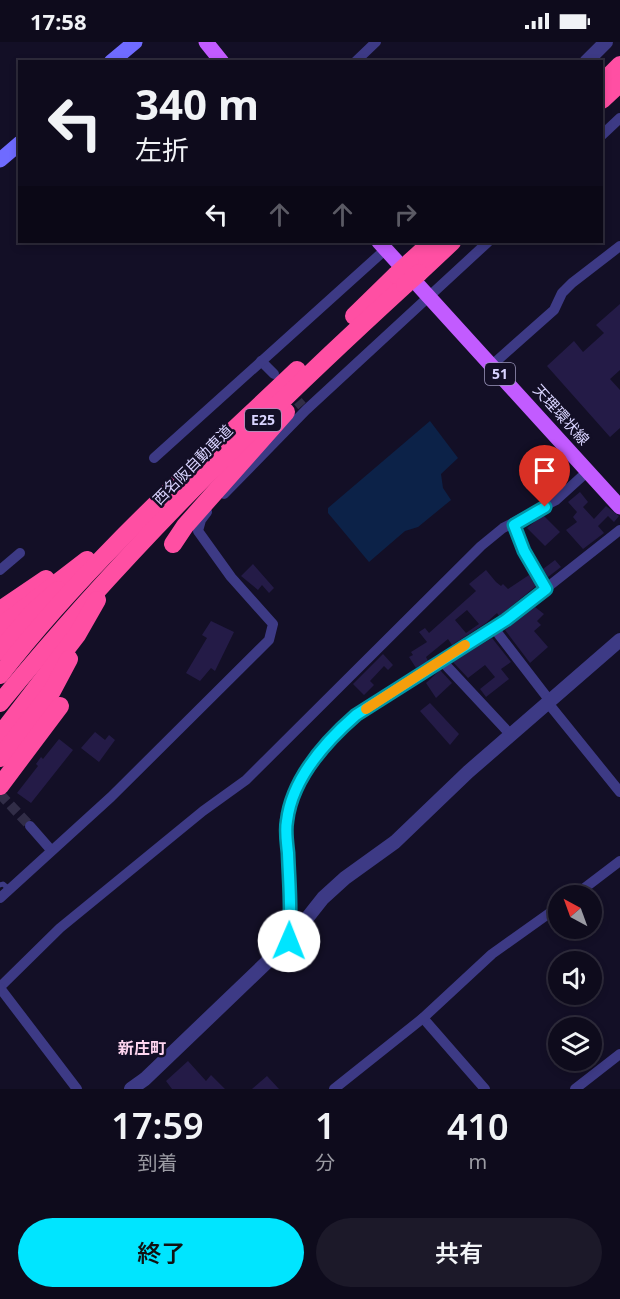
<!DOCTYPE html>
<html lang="ja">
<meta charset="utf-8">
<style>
:root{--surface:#0e0b1c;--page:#1c1929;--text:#f1f3f6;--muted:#9b9ba3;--line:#2e2b3b;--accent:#00e5ff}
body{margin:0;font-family:"Noto Sans","Noto Sans JP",sans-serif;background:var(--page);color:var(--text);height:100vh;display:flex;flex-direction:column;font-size:22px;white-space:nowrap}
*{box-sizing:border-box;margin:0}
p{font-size:20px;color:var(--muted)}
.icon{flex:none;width:33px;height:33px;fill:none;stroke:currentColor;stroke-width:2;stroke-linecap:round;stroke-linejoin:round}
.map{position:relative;height:1047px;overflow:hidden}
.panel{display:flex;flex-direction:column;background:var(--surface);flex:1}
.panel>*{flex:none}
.banner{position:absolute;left:18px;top:18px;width:585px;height:183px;border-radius:0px;box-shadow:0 3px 9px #0003,0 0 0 2px var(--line);background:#0e0b1c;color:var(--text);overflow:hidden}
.needle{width:39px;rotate:319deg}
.fabs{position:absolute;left:548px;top:843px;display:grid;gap:12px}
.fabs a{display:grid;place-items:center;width:54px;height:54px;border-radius:50%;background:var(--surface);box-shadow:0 3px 9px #0003,0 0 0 2px var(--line);font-size:30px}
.pin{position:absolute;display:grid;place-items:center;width:51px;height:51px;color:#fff;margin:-62px -26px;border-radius:50% 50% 50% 0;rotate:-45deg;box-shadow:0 0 6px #0007}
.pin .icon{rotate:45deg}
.me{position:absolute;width:66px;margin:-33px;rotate:1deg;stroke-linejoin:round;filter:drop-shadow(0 0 4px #0008)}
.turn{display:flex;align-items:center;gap:21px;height:126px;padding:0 18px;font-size:27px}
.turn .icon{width:78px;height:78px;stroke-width:2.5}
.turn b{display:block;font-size:42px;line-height:51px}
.lanes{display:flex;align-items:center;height:57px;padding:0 18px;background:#0003;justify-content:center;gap:30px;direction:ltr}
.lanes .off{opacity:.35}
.eta{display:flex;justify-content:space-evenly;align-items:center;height:102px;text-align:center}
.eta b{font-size:36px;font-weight:600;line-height:42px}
.primary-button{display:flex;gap:12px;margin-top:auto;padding:12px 18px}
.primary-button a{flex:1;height:69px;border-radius:36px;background:var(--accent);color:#111;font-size:24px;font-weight:600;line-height:69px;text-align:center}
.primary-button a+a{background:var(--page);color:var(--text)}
.status{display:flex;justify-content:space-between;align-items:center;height:42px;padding:0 30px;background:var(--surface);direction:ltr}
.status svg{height:16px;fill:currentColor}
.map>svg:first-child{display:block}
</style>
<div class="status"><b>17:58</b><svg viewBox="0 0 49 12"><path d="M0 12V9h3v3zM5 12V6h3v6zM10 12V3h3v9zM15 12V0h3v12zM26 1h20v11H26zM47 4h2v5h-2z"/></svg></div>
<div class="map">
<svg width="620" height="1047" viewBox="0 0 620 1047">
<rect width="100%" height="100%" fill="#130f26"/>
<polygon fill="#0c2248" points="430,379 458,416 441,432 443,446 451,458 418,485 405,489 369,520 328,471 328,466"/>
<g fill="#241b47" fill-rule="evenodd">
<polygon points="620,262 620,328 610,337 620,348 620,386 610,395 547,324 574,299 583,310 604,291 596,283"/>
<polygon points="580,450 588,460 583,465 594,477 606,464 619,474 614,480 608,474 598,484 604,491 583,507 566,488 577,480 573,475 577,470 568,460"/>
<polygon points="543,473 560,490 545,504 527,486"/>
<polygon points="555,518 561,525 548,535 543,527"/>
<polygon points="253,522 274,546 269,551 262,543 258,548 241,534"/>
<path d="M 486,528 L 496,540 L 501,544 L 503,542 L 508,547 L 529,533 L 536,544 L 502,572 L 499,574 L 497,571 L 486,581 L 452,603 L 448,597 L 426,615 L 428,619 L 416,626 L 409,615 L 413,613 L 411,610 L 427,600 L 419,590 L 425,586 L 429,591 L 476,549 L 469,542 ZM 467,568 L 479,582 L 466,591 L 455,578 Z"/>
<polygon points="535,565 544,572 537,579 541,583 534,589 548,605 530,621 505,588"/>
<polygon points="211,579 234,590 215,629 211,626 200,639 186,631 207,596 202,593"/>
<polygon points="492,596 511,620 501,627 509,637 486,655 480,647 495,635 485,623 468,636 453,620"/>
<polygon points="383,612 393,623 388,628 384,624 370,639 374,643 364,653 353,642"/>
<polygon points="440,628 452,641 436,656 426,641"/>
<polygon points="430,661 459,692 450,703 420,669"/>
<polygon points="95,690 105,698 109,693 115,698 99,720 81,706"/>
<polygon points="59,697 73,708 31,761 17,751 38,724 36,722 41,715 43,717"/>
<polygon points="188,1019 206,1039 211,1033 225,1047 172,1047 166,1039"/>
<polygon points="267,1034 279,1047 252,1047"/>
</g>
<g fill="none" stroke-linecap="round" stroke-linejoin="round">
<g stroke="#312d47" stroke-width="10" stroke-dasharray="10 5" stroke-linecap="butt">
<polyline points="288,348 302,364"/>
<polyline points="0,752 30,784"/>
</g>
<polyline stroke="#3d3a85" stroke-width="5" points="0,843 3,842 9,847"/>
<g stroke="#3d3a85" stroke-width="10">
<polyline points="355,20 376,0"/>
<polyline points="602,93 620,76"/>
<polyline points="261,319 274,332"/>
<polyline points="492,323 554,268 562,251 572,241 620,204"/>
<polyline points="154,416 386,207"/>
<polyline points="224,452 306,368 488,200"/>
<polyline points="514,482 524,509 546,547"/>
<polyline points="0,528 20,511"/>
<polyline points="493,585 550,659"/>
<polyline points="441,618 511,693"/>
<polyline points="548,661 620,750"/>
<polyline points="30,784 51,808"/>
<polyline points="574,854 620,819"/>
<polyline points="0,856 111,755 269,598 273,582 231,535 198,489 201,478 207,470"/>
<polyline points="289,899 287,779 296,749 309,725 334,692 356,673 506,578 620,488"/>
<polyline points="0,945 60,886 203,769 246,738 481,504 503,486 556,458 588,429"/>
<polyline points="0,946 77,1047"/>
<polyline points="423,976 485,1047"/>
<polyline points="334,1047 423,976 492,912 558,865"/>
<polyline points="575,1047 620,1012"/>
</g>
<g stroke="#3d3a85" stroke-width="14">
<polyline points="586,20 606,0"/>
<polyline points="131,1047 145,1037 289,899 323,856 345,836 395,800 468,730 620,598"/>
</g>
<g stroke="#6f6bff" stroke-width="15">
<polyline points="111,20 135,0"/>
<polyline points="0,118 20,101"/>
</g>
<g stroke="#c25bff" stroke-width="15">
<polyline points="206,0 222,20"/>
<polyline points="379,200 620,465"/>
</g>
<g stroke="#ff4fa3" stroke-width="18">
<polyline points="602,41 620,23"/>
<polyline points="602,58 620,41"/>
<polyline points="410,220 432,200"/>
<polyline points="419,231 452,200"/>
<polyline points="354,274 396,233"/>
<polyline points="173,502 185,484 286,370"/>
<polyline points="0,568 46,537"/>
<polyline points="0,589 9,578 87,518"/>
<polyline points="0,609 33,570 58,548"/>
<path d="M 0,633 C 87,521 194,426 297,328"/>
<path d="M 0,661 C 123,511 262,374 405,243"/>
<polyline points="0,693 77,593 97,558"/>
<polyline points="0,716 52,649 69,617"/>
<polyline points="0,744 60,664"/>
</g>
<g stroke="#ff4fa3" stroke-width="18">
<polyline points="396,233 410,220"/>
<polyline points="405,243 419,231"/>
</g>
</g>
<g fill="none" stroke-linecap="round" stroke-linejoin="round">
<g stroke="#0095a6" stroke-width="15">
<path id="route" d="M 289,899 C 292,870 289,840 288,811 C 287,801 285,789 287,779 C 292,736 325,700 356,673 L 506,578 L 546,547 L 524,509 L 514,483 L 545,465"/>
</g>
<use href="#route" stroke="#00e5ff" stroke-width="10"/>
<polyline stroke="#f59e0b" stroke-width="10" points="366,667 465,603"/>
</g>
<g text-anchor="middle" stroke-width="5" stroke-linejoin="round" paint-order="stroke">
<g fill="#130f26" stroke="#9e99be" stroke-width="1.5">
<rect x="485" y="321" width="30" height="22" rx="4.5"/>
<rect x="245" y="367" width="36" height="22" rx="4.5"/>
</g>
<g font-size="14" font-weight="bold" fill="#d9d4ff">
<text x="500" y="337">51</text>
<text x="263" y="383">E25</text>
</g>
<g font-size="15" fill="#d9d4ff" stroke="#130f26">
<text transform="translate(561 373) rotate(48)" y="5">天理環状線</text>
<text transform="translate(193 423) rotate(-45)" y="5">西名阪自動車道</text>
</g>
<g font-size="16" font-weight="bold" fill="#ffd6f0" stroke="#130f26">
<text x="142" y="1012">新庄町</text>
</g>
</g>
</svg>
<div class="fabs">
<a><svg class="needle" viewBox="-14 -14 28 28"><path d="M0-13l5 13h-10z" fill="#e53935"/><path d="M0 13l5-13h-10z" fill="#9b9ba3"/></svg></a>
<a><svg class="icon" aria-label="sound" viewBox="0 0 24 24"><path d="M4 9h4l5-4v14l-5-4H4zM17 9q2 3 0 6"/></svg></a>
<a><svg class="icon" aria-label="layers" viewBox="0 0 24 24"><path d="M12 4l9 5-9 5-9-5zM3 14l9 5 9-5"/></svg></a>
</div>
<div class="pin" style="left:545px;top:465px;background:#d93025"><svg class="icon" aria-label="arrive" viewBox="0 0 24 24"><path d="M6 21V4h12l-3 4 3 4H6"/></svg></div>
<svg class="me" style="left:289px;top:899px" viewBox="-20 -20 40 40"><circle r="19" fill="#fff"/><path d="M0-13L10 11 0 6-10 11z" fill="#00e5ff"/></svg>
<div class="banner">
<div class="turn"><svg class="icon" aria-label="left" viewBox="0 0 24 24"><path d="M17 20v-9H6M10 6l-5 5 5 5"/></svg><div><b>340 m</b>左折</div></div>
<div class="lanes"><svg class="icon" aria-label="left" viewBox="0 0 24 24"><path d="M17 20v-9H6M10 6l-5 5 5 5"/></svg><svg class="icon off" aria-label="ahead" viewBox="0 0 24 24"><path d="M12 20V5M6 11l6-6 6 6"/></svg><svg class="icon off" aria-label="ahead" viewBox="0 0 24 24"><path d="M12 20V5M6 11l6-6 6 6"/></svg><svg class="icon off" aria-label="right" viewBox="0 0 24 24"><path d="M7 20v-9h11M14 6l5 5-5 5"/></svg></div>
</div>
</div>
<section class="panel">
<div class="eta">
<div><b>17:59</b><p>到着</p></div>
<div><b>1</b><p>分</p></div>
<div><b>410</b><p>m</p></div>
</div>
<div class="primary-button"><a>終了</a><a>共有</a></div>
</section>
